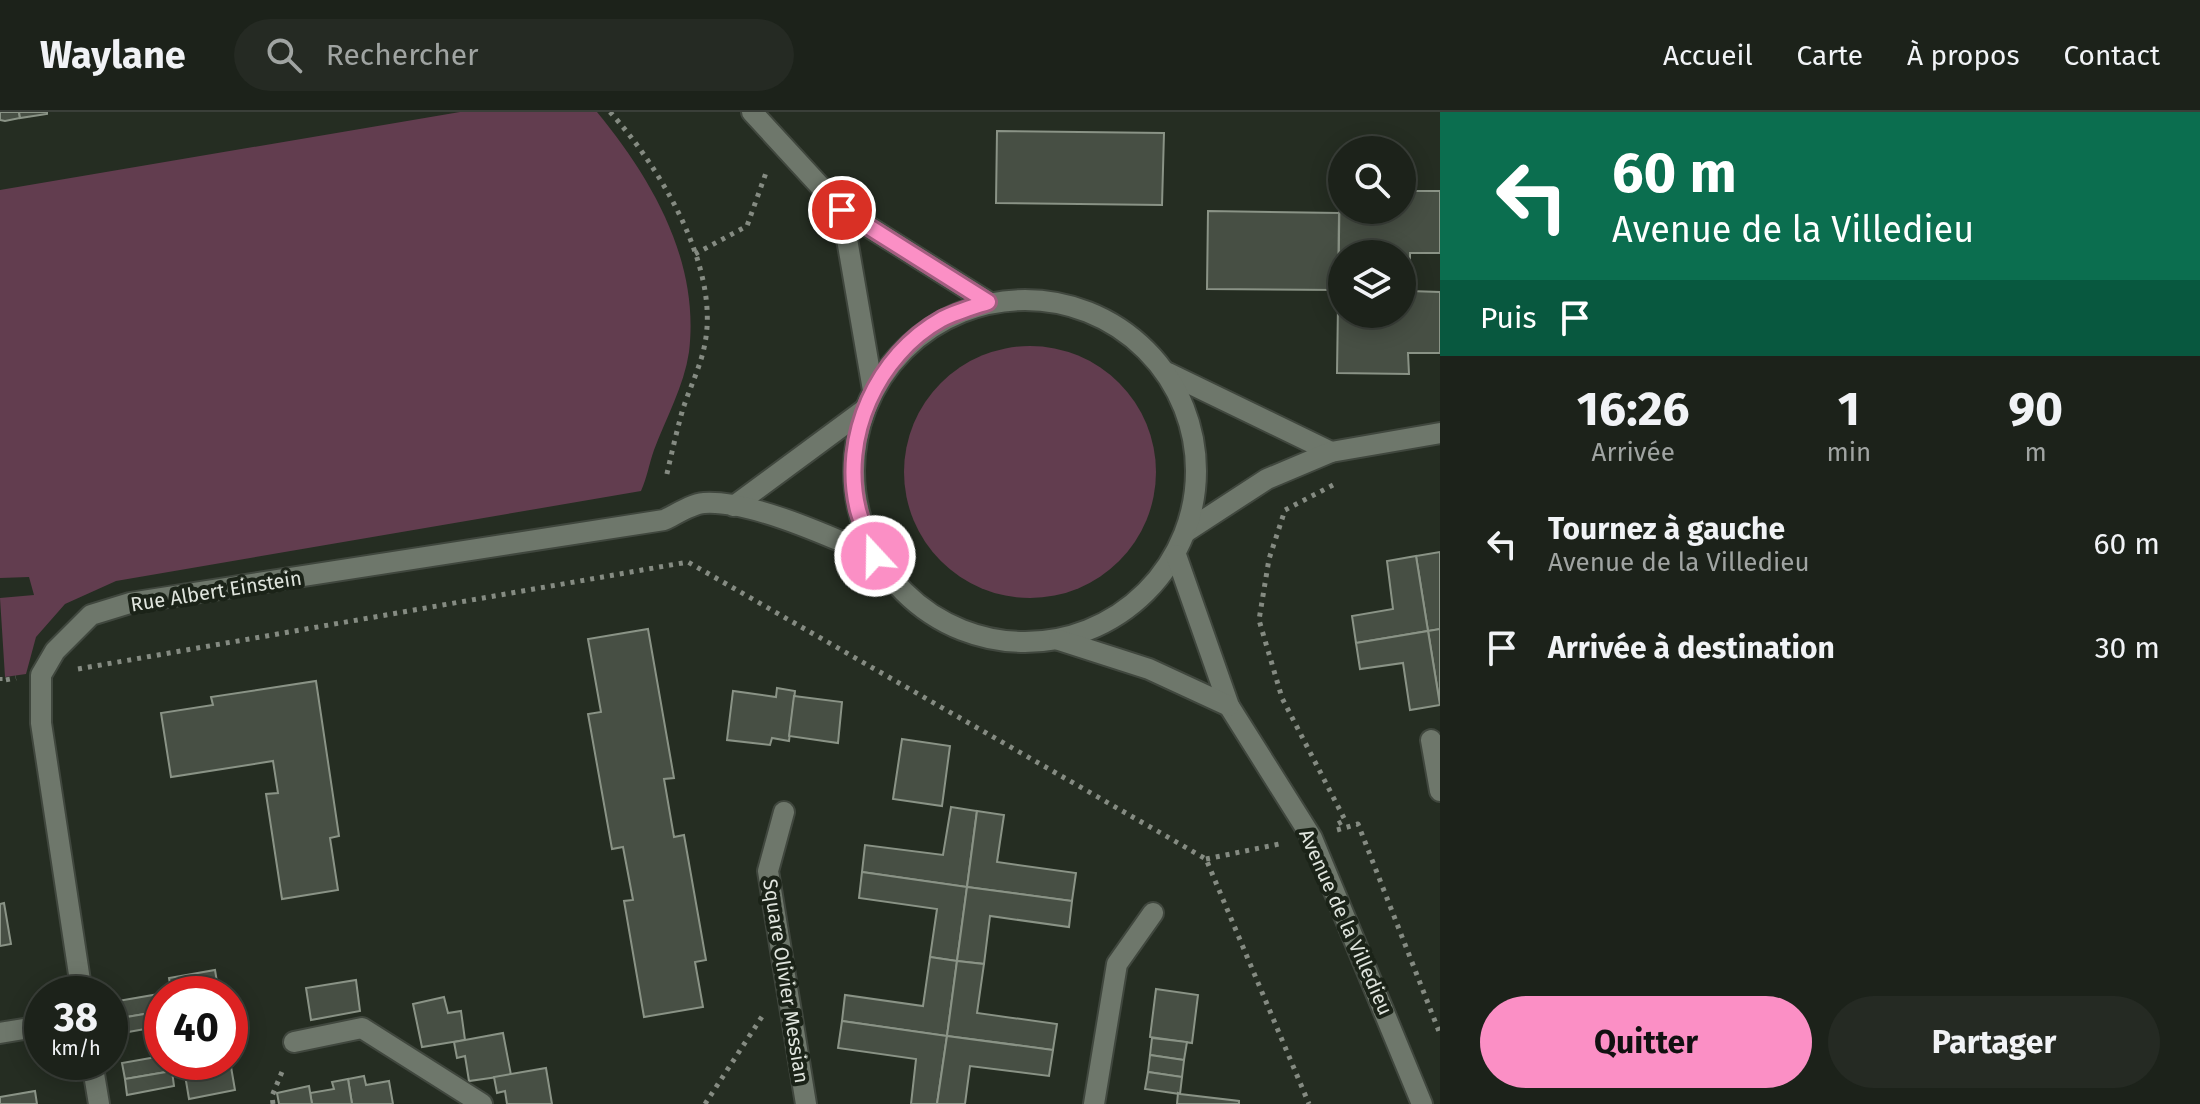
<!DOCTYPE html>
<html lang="fr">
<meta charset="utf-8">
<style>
:root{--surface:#1c221a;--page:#252a23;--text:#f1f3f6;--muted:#a0a4a2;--line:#3a3f39;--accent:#fb8fc5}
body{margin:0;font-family:"Fira Sans",sans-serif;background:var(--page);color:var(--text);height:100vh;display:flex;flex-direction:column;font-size:30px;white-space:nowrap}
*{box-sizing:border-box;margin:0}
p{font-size:26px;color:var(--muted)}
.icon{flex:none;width:44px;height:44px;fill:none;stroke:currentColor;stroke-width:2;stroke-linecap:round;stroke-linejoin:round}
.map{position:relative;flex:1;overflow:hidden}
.drawer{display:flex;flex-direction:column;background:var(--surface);width:760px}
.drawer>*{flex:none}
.top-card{background:#0b6e4f;color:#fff;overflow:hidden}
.fabs{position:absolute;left:1328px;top:24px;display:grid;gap:16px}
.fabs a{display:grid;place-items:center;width:88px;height:88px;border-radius:50%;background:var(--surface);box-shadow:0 4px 20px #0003,0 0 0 2px var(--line);font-size:40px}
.speed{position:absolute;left:24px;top:864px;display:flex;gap:16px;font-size:40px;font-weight:700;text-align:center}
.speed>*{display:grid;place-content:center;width:104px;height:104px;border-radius:50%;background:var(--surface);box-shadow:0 4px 20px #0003,0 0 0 2px var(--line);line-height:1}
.speed small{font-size:20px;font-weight:400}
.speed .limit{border:12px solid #d22;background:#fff;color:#111}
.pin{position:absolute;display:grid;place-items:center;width:68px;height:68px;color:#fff;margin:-34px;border:4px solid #fff;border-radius:50%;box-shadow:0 2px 8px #0007}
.me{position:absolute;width:88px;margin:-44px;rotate:339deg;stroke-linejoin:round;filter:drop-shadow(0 0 6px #0008)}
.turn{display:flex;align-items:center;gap:28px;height:168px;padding:0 40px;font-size:36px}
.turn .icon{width:104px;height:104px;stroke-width:2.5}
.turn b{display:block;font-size:56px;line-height:68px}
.then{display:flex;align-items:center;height:76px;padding:0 40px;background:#0003;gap:16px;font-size:30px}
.eta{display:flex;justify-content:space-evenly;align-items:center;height:136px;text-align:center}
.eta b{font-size:48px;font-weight:700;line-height:56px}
.button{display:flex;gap:16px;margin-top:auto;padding:16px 40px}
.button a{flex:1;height:92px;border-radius:48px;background:var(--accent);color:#111;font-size:32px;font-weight:700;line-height:92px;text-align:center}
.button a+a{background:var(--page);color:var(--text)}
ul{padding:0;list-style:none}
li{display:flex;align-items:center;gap:24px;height:104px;padding:0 40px}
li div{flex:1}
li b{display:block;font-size:30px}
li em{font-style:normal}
header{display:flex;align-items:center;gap:48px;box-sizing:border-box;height:112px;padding:0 40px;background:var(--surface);border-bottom:2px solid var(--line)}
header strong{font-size:38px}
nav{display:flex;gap:44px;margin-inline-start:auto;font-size:28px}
.search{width:560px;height:72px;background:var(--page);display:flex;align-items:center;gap:20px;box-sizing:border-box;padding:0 28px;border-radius:44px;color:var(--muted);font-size:30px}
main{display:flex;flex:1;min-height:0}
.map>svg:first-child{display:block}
</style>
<header>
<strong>Waylane</strong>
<div class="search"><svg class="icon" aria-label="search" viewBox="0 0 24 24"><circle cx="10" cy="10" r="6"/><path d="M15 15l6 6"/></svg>Rechercher</div>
<nav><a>Accueil</a><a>Carte</a><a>À propos</a><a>Contact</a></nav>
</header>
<main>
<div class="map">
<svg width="1440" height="992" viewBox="0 0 1440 992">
<rect width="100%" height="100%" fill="#252d22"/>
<g fill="#623d4f">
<path d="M 460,0 L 597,0 C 652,67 700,149 689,240 C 684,274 666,306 654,338 C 649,352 647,366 641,379 L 116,469 L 65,492 L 36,525 L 26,562 L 5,565 L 0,486 L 34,483 L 29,465 L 0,466 L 0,78 Z"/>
<circle cx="1030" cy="360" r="126"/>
</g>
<g fill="#474f44" stroke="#8a9386" stroke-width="2" fill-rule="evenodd">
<polygon points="0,0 19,0 20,6 5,9 0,8"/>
<polygon points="19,0 47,0 47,2 20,6"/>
<polygon points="997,19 1164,21 1162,93 996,91"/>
<path d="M 1340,57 L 1342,98 L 1402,98 L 1402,57 L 1411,57 L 1411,79 L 1440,79 L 1440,141 L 1410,141 L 1410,179 L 1440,180 L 1440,241 L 1408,241 L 1409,262 L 1337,261 ZM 1342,142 L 1402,142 L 1402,202 L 1342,202 Z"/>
<polygon points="1208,99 1339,101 1338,178 1207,177"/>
<polygon points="1440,440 1440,517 1428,519 1416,444"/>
<polygon points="1416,444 1428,519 1356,531 1352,504 1393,497 1387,449"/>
<polygon points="648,517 674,666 664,667 674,725 684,723 706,848 695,850 703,895 644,905 624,789 633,788 623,735 612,737 588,602 601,600 588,527"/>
<polygon points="1440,517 1440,593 1428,519"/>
<polygon points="1428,519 1440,593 1410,598 1403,551 1360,557 1356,531"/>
<polygon points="316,569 339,724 330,726 338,778 282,787 266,682 278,681 273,649 171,665 161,601 213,593 211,585"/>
<polygon points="777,576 795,579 789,629 772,626 770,633 727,628 733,579 776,585"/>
<polygon points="794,584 842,590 838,631 789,624"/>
<polygon points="902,627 950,634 942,694 893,687"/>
<polygon points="951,695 977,699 967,775 862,760 865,733 943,743"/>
<polygon points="977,699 1004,703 997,750 1076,761 1072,789 967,775"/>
<polygon points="862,760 967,775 957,849 930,845 937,797 859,786"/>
<polygon points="967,775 1072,789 1069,815 990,804 984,852 957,849"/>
<polygon points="4,791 11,832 0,834 0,792"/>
<polygon points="930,845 957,849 947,924 842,909 845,883 923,894"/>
<polygon points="957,849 984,852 977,901 1057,912 1053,938 947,924"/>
<polygon points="215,858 219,882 172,882 169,866"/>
<polygon points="356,868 360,899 311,908 306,876"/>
<polygon points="1156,877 1198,883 1192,931 1150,925"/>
<polygon points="159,882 162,899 115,907 112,890"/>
<polygon points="444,885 448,901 461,899 465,928 422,935 413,892"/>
<polygon points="162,899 162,914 117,922 115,907"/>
<polygon points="842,909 947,924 937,992 911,992 916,947 838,936"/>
<polygon points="503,921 511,963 469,969 465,944 457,946 454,930"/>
<polygon points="947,924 1053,938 1049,964 970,954 965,992 937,992"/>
<polygon points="1152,926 1187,930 1184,948 1150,943"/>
<polygon points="1150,943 1184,948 1182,965 1148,960"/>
<polygon points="162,944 162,950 170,950 172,959 125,967 122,951"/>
<polygon points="230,949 235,978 189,987 184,957"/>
<polygon points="183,950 226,950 184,957"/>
<polygon points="546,956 552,992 507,992 505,979 497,981 494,965"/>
<polygon points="172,959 174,974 127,983 125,967"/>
<polygon points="1148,960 1182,965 1180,982 1145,977"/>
<polygon points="364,964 366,973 389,969 393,992 352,992 348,967"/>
<polygon points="348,967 352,992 312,992 310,981 334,977 332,970"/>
<polygon points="309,974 312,992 279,992 277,981"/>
<polygon points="35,979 37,992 0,992 0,985"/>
<polygon points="1178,981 1180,982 1239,989 1239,992 1177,992"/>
</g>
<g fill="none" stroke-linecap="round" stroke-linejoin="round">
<g stroke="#40473e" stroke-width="24">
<g id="street">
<polyline points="1168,261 1331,340"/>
<polyline points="734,394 864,298"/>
<polyline points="1187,419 1267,367 1331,340 1440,321"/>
<polyline points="1431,628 1440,679"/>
<polyline points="784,700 768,759 806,992"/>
<path d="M 82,882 L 41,611 L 41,563 L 55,539 L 91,503 L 130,491 L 664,408 C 675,403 691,392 704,391 C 751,388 831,425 875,444"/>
<polyline points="0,921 42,914"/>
<polyline points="294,930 362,916 482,992"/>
<polyline points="92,950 99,992"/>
<polyline points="1094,992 1117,852 1153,801"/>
</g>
</g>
<g stroke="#40473e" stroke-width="24">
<g id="secondary">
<polyline points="752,0 842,98 988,190"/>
<polyline points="842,98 873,278"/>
<circle cx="1025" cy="359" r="171"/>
<polyline points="1176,443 1229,594 1312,726 1422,992"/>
<polyline points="1059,528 1149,557 1229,594"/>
</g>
</g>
<g stroke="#858b82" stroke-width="5" stroke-dasharray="4 6" stroke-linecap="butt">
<path d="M 610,0 C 659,54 720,154 705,231 C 701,254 689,277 682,300 C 676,322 671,344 666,366"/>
<polyline points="695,142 747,114 767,58"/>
<polyline points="1333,373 1285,398 1269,447 1259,508 1282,586 1345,708 1334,714"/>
<polyline points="78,557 688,450 1206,747 1309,992"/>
<polyline points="0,565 0,569 16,566"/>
<polyline points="1337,718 1358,712 1440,922"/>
<polyline points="1206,747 1284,731"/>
<polyline points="273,992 272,984 284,955"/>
<polyline points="705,992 765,900"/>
</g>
<use href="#street" stroke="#6e776b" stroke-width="20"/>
<use href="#secondary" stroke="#6e776b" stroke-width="20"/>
</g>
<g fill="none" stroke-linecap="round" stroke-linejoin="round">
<g stroke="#a35d80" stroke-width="20">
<path id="route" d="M 842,98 L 988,190 C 973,195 956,200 942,207 C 877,243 840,325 858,398 C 862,413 870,429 875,444"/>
</g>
<use href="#route" stroke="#fb8fc5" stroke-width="14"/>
</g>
<g text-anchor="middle" stroke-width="8" stroke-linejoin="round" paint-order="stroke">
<g font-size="20" fill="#e0e5de" stroke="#1b2318">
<text transform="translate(216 479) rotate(-9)" y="7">Rue Albert Einstein</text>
<text transform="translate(1346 810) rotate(66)" y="7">Avenue de la Villedieu</text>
<text transform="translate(786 869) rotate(81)" y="7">Square Olivier Messian</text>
</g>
</g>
</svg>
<div class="fabs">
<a><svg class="icon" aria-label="search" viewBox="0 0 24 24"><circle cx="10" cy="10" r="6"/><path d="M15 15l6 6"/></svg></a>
<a><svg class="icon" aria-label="layers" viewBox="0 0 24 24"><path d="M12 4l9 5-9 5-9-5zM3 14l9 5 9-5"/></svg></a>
</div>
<div class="speed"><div>38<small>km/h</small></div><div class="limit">40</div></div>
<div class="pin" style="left:842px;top:98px;background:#d93025"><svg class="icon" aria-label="arrive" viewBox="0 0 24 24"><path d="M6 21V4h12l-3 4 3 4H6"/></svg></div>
<svg class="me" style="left:875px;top:444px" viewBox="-20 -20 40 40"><circle r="17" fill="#fb8fc5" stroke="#fff" stroke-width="3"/><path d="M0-11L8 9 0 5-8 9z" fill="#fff"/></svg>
</div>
<section class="drawer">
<div class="top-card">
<div class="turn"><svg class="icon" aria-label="left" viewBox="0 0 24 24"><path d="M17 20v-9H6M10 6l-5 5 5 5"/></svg><div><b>60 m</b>Avenue de la Villedieu</div></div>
<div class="then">Puis<svg class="icon" aria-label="arrive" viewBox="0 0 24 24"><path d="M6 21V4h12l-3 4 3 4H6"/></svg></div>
</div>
<div class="eta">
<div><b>16:26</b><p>Arrivée</p></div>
<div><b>1</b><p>min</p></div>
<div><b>90</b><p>m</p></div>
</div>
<ul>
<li><svg class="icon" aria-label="left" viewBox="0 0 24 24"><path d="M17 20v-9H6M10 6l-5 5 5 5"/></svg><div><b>Tournez à gauche</b><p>Avenue de la Villedieu</p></div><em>60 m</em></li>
<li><svg class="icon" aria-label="arrive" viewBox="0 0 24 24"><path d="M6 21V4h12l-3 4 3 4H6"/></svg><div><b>Arrivée à destination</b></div><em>30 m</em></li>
</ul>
<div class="button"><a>Quitter</a><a>Partager</a></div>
</section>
</main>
